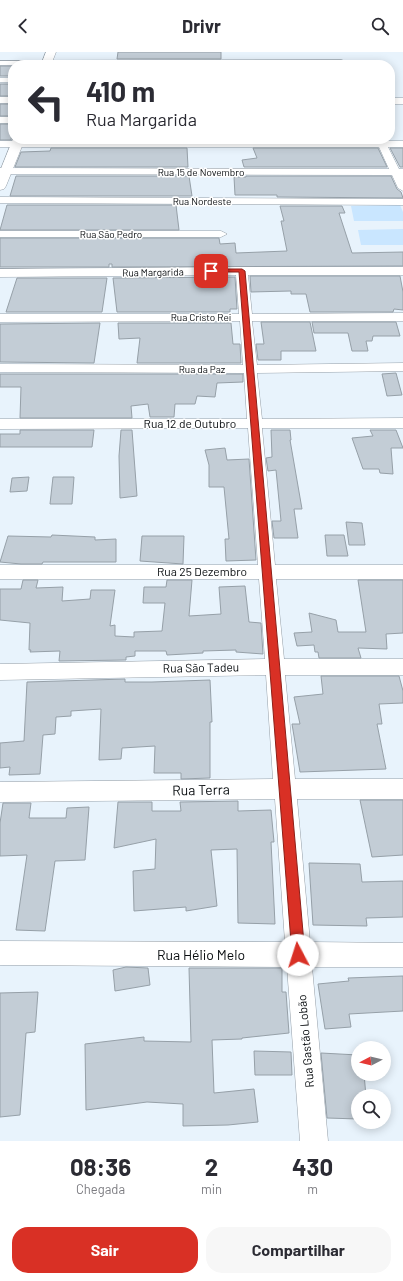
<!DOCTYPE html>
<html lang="pt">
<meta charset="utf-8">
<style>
:root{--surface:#fff;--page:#f7f7f7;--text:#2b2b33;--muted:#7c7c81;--accent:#d93025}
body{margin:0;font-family:Barlow,sans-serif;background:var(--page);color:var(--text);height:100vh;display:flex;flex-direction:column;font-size:15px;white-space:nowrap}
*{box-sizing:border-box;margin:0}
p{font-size:13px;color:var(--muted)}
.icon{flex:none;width:22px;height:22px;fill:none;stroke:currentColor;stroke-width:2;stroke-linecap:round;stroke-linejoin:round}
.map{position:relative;height:1089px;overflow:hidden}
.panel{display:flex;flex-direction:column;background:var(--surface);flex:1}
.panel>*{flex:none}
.guide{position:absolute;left:8px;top:8px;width:387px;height:84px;border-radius:16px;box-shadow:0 2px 10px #0003;background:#fff;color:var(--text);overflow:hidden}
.needle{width:26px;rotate:263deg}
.controls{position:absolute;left:351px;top:989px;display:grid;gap:8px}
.controls a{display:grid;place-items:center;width:40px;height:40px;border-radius:50%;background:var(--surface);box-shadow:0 2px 10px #0003;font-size:20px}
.pin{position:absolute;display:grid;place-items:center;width:34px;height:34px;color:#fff;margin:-17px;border-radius:8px;box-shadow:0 2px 6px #0006}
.me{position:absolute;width:44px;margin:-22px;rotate:355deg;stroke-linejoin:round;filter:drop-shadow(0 0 3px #0008)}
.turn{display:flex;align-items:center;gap:14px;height:84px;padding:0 12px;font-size:18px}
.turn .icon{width:52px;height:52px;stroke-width:2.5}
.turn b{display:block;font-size:28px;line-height:34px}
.eta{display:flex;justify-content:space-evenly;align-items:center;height:68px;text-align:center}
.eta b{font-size:24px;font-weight:700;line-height:28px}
.button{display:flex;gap:8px;margin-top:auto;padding:8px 12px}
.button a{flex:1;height:46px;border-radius:16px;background:var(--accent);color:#fff;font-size:16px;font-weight:700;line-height:46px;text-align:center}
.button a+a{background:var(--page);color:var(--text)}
header{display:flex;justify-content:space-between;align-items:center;height:52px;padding:0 12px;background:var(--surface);font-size:18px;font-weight:700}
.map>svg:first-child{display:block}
</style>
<header><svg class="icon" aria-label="back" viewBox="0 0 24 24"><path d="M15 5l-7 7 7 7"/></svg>Drivr<svg class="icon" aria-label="search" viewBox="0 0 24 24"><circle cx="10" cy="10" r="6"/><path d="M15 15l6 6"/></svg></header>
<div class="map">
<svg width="403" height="1089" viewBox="0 0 403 1089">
<rect width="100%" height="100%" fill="#e8f3fc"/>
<g fill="#c9e6ff">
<polygon points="400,153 403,160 403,169 354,169 351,154"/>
<polygon points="403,177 403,193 361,193 358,178"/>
</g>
<g fill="#c3cdd6" stroke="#96a0a8">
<polygon points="118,0 221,0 221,7 117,7"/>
<rect x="0" y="14" width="13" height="10"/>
<rect x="0" y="32" width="13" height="12"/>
<rect x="0" y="52" width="13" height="12"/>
<polygon points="0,72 13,72 11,88 0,88"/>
<polygon points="51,96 187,96 188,115 15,115 21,100 50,99"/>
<polygon points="253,96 378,96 387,115 244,115 242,108 257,106"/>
<polygon points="390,96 403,96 403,115 400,115"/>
<polygon points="16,124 189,124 192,144 10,144"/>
<polygon points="246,124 391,124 397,137 401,140 403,146 277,145 277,143 235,143 234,125 246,125"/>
<polygon points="7,153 176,153 179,178 0,178"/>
<polygon points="280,154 342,154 345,161 339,161 352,201 403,200 403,214 112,215 112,212 109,212 109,215 0,215 0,186 219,186 220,192 235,191 236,201 287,199 281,169 284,169"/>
<polygon points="250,224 400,224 403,240 403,258 394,257 393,260 310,260 306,242 291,242 291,239 251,240"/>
<polygon points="235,225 237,257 230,257 230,260 117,260 113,226"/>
<polygon points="17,226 107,226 102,260 6,260"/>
<polygon points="261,270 310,270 316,299 281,299 281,308 258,308 256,292 264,292"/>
<polygon points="312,270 396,270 400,284 373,284 372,289 366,289 368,299 352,299 348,281 314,281"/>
<polygon points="100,271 94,311 0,310 0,272"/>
<polygon points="118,271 231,271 233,292 240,292 241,311 137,311 140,286 119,287"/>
<polygon points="396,321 402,343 387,344 382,322"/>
<polygon points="0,322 243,322 243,330 217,331 215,345 197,344 195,352 175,352 174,365 150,365 148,352 131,354 132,366 20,366 21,335 0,335"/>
<polygon points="20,378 94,378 92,395 0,395 0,382 20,382"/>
<polygon points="121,378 132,378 137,444 120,446 119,404"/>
<polygon points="271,378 290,378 291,388 290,388 302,457 294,457 298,486 274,486 272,469 281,469 276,418 268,419 266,406 272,405"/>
<polygon points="370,378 396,378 403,396 391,396 393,422 380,421 379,417 363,417 352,386 373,384"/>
<polygon points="225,396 227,408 249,407 256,508 226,509 225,487 229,487 224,435 209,435 209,413 205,398"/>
<polygon points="29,425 27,439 10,440 12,426"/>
<polygon points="53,425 74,425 72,452 50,452"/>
<polygon points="346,470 362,471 365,493 349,493"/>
<polygon points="52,483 95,485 95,488 116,487 116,510 43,510 42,512 21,512 0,510 8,484 51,485"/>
<polygon points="325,483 344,483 348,504 327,504"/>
<polygon points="142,484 184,484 183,512 140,509"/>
<polygon points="23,528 38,528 36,536 63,535 62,549 90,547 91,538 115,538 110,574 115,573 115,584 134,585 134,580 162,579 165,551 143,551 144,535 166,535 167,528 192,528 189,564 221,562 219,535 245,534 249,570 261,571 263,602 236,600 236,598 203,599 203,601 167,603 166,599 135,599 135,604 126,605 126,608 59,609 60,599 30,600 31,598 29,598 30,571 0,568 0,537 21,537"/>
<polygon points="358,528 403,528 403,581 386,582 387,597 358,596 361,606 319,606 318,600 315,600 314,593 297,594 294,581 312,580 309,561 336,568 338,580 366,580"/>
<polygon points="321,624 399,624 403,639 403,651 379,652 382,672 377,672 386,717 300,720 292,672 300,672 294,645 323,642"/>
<polygon points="125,627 125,630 152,630 210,628 212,670 210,670 210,726 181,727 181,721 154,721 155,694 122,696 121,707 99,708 101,657 71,659 71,664 56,665 55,682 43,683 40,722 9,723 10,715 0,716 0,691 24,689 27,630"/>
<polygon points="360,748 403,748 403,803 372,805"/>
<polygon points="238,749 238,759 271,758 274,790 271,790 275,872 238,871 237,797 211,798 217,854 186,859 186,855 134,859 133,819 155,817 156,787 114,796 118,750 152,750 152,759 181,759 180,750"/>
<polygon points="3,751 31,751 29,766 66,766 67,756 89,755 85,808 55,809 45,879 16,878 27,803 0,804 0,771"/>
<polygon points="309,811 360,812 362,830 403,829 403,865 366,866 367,874 313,873"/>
<polygon points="126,915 148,916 150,933 115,939 113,918"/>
<polygon points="189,916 282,916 282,940 286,940 289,981 242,986 242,987 212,988 214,1041 254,1037 258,1070 228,1073 183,1074 183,1052 147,1050 86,1058 85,992 144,985 144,989 191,990"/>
<polygon points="403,924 403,959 349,962 351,975 325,977 318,932 349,929 348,926"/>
<polygon points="38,940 35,980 26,981 20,1063 0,1065 0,941"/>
<polygon points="254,999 291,1000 292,1023 255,1023"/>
<polygon points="321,1001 358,1003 358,1022 364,1022 366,1044 358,1044 358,1067 327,1066"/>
</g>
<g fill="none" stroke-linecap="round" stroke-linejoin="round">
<g stroke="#959fa8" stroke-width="1">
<g id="street">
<polygon points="342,8 346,10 345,12 0,13 0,9"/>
<rect x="0" y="26" width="13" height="4"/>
<rect x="0" y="45" width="13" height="6"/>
<rect x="390" y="46" width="13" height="6"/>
<rect x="0" y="65" width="13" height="6"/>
<polygon points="375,87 385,87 386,89 403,89 403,95 388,95 399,117 403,117 403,139 398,136 392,123 0,122 0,116 389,117 379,95 0,95 0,89 376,89"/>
<polygon points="0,145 403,147 403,153 0,151"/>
<polygon points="0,179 221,179 227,182 221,185 0,185"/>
<polygon points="242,215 403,215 403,223 248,223 252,262 403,261 403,269 252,269 257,313 403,311 403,319 257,321 262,367 403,366 403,376 262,376 275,513 403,513 403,527 276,527 284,607 403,607 403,623 285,623 295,727 403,727 403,747 297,747 310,890 403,891 403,915 312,915 328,1089 300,1089 287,915 0,913 0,889 285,890 275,747 0,750 0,730 273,727 266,623 0,628 0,612 265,607 259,527 0,527 0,513 258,513 248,376 0,377 0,367 247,367 244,321 0,320 0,312 243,313 240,269 0,270 0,262 239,262 236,223 0,225 0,217"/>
</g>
</g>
<g stroke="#959fa8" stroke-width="1">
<g id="secondary">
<polygon points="46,0 56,0 51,13 41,13"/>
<polygon points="13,87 25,87 6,134 4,137 0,138 0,119"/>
</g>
</g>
<use href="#street" fill="#fff" fill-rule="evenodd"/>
<use href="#secondary" fill="#fff" fill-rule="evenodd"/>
</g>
<polygon fill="#d93025" stroke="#8d1f18" points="211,217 242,217 245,219 305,903 303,908 298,910 294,908 292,903 239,220 209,220 208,219"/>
<g text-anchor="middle" stroke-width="3" stroke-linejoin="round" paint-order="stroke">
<g font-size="10" fill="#080c0f" stroke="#fff">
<text x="201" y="124">Rua 15 de Novembro</text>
<text x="202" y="153">Rua Nordeste</text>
<text x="111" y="186">Rua São Pedro</text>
<text transform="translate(153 220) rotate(-1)" y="4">Rua Margarida</text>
<text x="201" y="269">Rua Cristo Rei</text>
<text x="202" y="321">Rua da Paz</text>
</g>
<g font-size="12" fill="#080c0f" stroke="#fff">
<text x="190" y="376">Rua 12 de Outubro</text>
<text x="202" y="524">Rua 25 Dezembro</text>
<text transform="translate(201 616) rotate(-1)" y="4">Rua São Tadeu</text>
<text transform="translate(306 989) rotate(-95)" y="4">Rua Gastão Lobão</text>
</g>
<g font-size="14" fill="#080c0f" stroke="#fff">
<text transform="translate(201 738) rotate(-1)" y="5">Rua Terra</text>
<text x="201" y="908">Rua Hélio Melo</text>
</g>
</g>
</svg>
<div class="controls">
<a><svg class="needle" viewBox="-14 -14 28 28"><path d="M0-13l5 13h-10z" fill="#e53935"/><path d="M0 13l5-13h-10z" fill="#7c7c81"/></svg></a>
<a><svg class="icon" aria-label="search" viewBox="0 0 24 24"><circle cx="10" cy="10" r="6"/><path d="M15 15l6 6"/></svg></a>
</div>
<div class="pin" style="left:211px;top:219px;background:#d93025"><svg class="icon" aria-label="arrive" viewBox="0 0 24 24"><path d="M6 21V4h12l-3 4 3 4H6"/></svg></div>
<svg class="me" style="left:298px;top:903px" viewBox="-20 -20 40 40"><circle r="19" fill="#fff"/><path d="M0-13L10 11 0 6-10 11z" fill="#d93025"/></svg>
<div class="guide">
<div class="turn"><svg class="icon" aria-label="left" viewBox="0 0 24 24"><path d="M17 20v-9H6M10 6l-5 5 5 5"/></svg><div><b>410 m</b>Rua Margarida</div></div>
</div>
</div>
<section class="panel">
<div class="eta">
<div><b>08:36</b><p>Chegada</p></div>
<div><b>2</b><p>min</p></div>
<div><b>430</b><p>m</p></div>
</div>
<div class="button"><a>Sair</a><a>Compartilhar</a></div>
</section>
